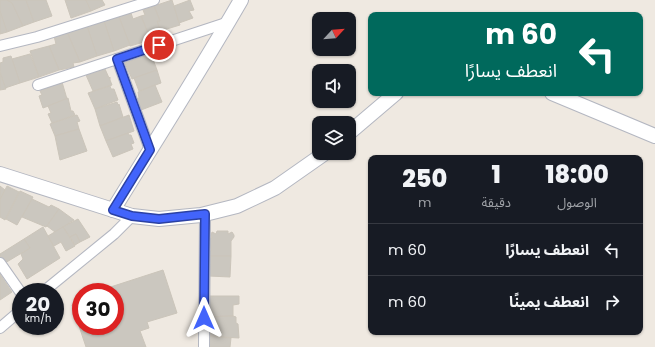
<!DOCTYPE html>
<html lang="ar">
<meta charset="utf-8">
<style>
:root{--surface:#171b24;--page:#242831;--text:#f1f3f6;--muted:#9ea1a6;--line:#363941}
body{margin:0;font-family:Poppins,"Noto Sans Arabic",sans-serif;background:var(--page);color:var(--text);direction:rtl;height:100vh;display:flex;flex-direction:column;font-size:15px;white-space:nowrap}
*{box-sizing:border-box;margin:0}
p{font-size:13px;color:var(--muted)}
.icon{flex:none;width:22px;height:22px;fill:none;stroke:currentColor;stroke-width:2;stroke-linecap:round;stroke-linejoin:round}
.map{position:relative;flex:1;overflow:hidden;direction:ltr}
.side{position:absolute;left:368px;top:155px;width:275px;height:180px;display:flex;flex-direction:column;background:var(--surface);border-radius:8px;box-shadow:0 1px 3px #0004;direction:rtl}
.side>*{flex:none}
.top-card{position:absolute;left:368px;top:12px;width:275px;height:84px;border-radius:8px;box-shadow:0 1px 3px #0004;direction:rtl;background:#00695c;color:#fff;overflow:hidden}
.needle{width:26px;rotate:64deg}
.fabs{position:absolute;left:312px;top:12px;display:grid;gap:8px}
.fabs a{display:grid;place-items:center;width:44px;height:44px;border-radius:8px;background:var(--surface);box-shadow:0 1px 3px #0004;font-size:20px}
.speed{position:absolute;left:12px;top:283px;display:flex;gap:8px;font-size:20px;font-weight:700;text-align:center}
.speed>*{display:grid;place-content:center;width:52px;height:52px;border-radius:50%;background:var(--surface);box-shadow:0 1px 3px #0004;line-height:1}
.speed small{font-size:10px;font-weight:400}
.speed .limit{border:6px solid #d22;background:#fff;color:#111}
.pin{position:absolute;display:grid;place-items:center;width:34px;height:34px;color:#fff;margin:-17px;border:2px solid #fff;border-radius:50%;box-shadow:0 1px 4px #0007}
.me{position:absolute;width:44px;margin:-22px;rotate:0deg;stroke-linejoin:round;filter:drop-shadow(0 0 3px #0008)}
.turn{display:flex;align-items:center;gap:14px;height:84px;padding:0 20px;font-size:18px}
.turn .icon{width:52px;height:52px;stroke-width:2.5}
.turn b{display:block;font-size:28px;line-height:34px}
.eta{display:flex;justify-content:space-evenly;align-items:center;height:68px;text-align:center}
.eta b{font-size:24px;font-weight:800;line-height:28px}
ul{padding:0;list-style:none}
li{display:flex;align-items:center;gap:12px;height:52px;padding:0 20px;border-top:1px solid var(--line)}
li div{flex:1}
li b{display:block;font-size:15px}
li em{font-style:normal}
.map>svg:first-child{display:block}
</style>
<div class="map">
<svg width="655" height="347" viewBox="0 0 655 347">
<rect width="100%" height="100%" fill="#efe9e1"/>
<g fill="#cbc7bf" stroke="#cbc5ba">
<polygon points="0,0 7,0 12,2 23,26 7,32 0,11"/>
<polygon points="7,0 26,0 34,22 23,26 12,3"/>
<polygon points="26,0 46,0 52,16 34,22"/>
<polygon points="65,0 86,0 91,11 71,18"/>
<polygon points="86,0 102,0 105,5 91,11"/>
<polygon points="172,0 180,25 160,31 157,21 160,21 154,6"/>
<polygon points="190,0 194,10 189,11 193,18 179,23 174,6"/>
<polygon points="154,6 160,21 157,21 160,30 148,34 141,16 145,15 143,10"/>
<polygon points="0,11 7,32 0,34"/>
<polygon points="131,13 133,19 141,16 151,40 130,46 119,17"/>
<polygon points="119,17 130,45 114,51 104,21"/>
<polygon points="104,21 114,51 97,56 87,27"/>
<polygon points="87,26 97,56 80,62 67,32"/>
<polygon points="67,32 80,62 73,63 74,67 59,70 49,46 56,44 54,36"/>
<polygon points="49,46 59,70 39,77 30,51"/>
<polygon points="30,54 39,77 20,83 12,59"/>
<polygon points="151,54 157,70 132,79 125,63"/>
<polygon points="11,56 20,83 5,88 0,71 0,63 3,62 3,58"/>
<polygon points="105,69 109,78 110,77 110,80 112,85 93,91 86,75"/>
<polygon points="157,70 161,83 139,91 134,78"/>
<polygon points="0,73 6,89 0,90"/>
<polygon points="62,82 67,99 43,108 39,96 42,95 40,91"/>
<polygon points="155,85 162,102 141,110 137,99 139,98 138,92"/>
<polygon points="110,86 111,89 114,89 118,100 95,109 88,93"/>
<polygon points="68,98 71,111 73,111 75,115 52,123 48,114 51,113 48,106"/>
<polygon points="117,102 118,105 119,104 123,117 100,126 95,109"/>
<polygon points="77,115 80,121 77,122 79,129 55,136 50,124"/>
<polygon points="129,115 134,131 106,141 100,126"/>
<polygon points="79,129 87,151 60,160 55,136"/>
<polygon points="128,133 129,135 131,135 134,143 131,144 133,149 113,157 106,141"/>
<polygon points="0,186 5,190 0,200"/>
<polygon points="7,186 19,192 5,220 0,217 0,200"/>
<polygon points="20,191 33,197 17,225 6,219"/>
<polygon points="32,199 49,207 51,205 59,209 46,227 22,217"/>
<polygon points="59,209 74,220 55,232 47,226"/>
<polygon points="78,219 90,237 80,242 76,234 70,237 63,227"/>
<polygon points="43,227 60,258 27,279 18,264 23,259 21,254 30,248 24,239"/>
<polygon points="63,227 75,246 66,251 61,242 54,246 48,236"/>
<polygon points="217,231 228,231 228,234 232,232 234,235 234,237 231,241 231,256 208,256 207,251 211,251 210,238 212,238 211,236 212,232 216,234"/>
<polygon points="76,234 80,242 75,245 70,237"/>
<polygon points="24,239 30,248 5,263 0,256 0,254"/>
<polygon points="208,256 231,256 230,277 209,276 210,264 208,264"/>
<polygon points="163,270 177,313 147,322 149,328 140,331 146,347 86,347 72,305 81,303 81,326 115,326 115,292 95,292"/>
<polygon points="0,274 12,292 0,300"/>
<polygon points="208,296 239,296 239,304 233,305 233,316 207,317"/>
<polygon points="233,316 236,317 236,323 238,324 239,338 206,336 205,317"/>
<polygon points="206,336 231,338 230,347 206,347"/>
</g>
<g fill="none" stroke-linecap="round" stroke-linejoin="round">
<g stroke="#b4b7c1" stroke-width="12">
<g id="street">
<polyline points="0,46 37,37 154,0"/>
<polyline points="117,59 150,150"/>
<polyline points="38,85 229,22"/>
<polyline points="0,263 21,293"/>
<polyline points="43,292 114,234 132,216"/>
<polyline points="0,328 21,310"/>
<polyline points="204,347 205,214"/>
</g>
</g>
<g stroke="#b4b7c1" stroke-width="16">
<g id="secondary">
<polyline points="552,93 655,136"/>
<polyline points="349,133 396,93"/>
<polyline points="0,174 132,216 159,219 201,215 237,206 275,188 325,153"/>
<path d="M 113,210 C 156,140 200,71 241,0"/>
</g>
</g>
<use href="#street" stroke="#fff" stroke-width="10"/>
<use href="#secondary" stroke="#fff" stroke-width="14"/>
</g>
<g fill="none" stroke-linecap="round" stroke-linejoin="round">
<g stroke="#2b41a3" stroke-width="10">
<polyline id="route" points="159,45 117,59 150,150 113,210 132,216 159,219 205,214 204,318"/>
</g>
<use href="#route" stroke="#4264fb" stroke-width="7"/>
</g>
</svg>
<div class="fabs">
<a><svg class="needle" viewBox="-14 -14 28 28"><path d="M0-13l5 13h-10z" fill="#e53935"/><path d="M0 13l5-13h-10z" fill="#9ea1a6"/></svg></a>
<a><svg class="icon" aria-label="sound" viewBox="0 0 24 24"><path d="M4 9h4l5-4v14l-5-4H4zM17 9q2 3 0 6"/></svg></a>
<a><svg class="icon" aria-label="layers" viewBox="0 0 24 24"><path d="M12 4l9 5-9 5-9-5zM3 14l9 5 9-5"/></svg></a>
</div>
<div class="speed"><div>20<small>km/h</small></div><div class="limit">30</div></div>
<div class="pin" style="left:159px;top:45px;background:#d93025"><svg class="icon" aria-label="arrive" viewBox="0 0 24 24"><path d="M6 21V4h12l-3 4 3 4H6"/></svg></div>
<svg class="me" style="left:204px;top:318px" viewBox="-20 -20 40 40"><path d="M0-17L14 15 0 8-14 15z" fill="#4264fb" stroke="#fff" stroke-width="4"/></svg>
<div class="top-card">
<div class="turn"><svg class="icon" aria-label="left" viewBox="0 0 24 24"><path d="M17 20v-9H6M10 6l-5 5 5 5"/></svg><div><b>60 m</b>انعطف يسارًا</div></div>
</div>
<section class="side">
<div class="eta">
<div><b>18:00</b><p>الوصول</p></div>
<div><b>1</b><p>دقيقة</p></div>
<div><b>250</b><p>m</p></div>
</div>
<ul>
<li><svg class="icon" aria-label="left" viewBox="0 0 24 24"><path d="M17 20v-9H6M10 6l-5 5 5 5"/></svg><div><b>انعطف يسارًا</b></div><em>60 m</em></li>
<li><svg class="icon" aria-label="right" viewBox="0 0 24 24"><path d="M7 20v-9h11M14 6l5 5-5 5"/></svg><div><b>انعطف يمينًا</b></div><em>60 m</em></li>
</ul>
</section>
</div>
